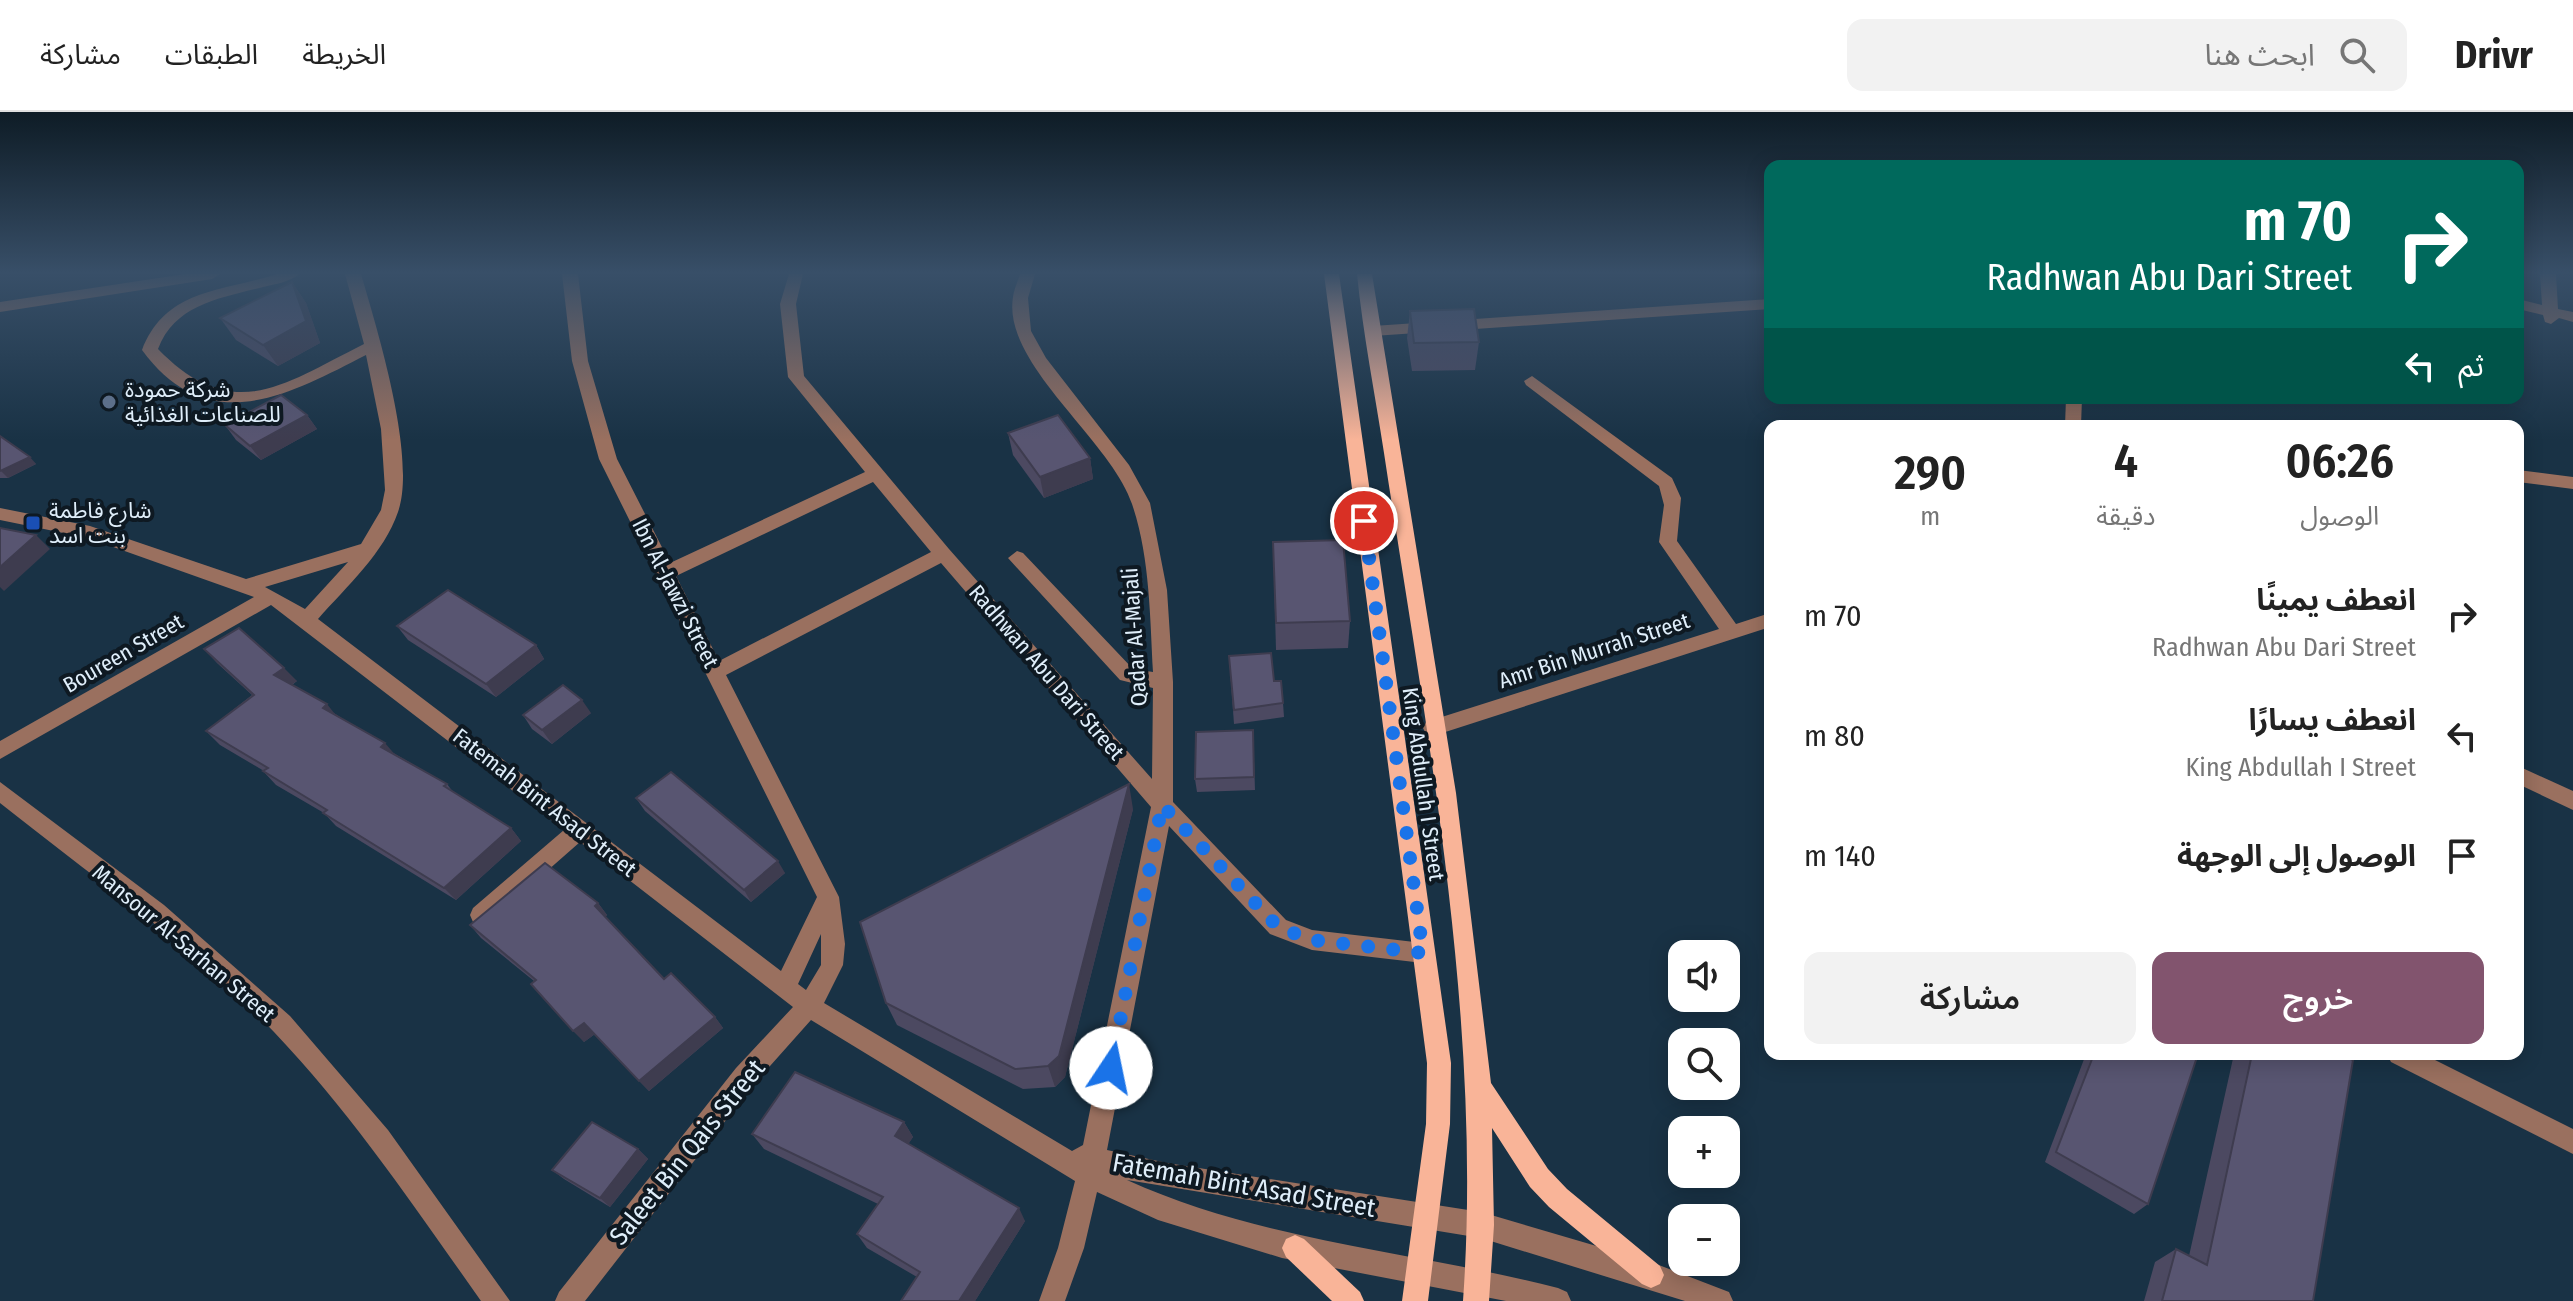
<!DOCTYPE html>
<html lang="ar">
<meta charset="utf-8">
<style>
:root{--surface:#fff;--page:#f2f2f2;--text:#222;--muted:#767676;--line:#e0e0e0;--accent:#82546e}
body{margin:0;font-family:"Fira Sans Condensed","Noto Sans Arabic",sans-serif;background:var(--page);color:var(--text);direction:rtl;height:100vh;display:flex;flex-direction:column;font-size:30px;white-space:nowrap}
*{box-sizing:border-box;margin:0}
p{font-size:26px;color:var(--muted)}
.icon{flex:none;width:44px;height:44px;fill:none;stroke:currentColor;stroke-width:2;stroke-linecap:round;stroke-linejoin:round}
.map{position:relative;flex:1;overflow:hidden;direction:ltr}
.details{position:absolute;left:1764px;top:308px;width:760px;height:640px;display:flex;flex-direction:column;background:var(--surface);border-radius:16px;box-shadow:0 4px 20px #0003;direction:rtl}
.details>*{flex:none}
.banner{position:absolute;left:1764px;top:48px;width:760px;height:244px;border-radius:16px;box-shadow:0 4px 20px #0003;direction:rtl;background:#00695c;color:#fff;overflow:hidden}
.fabs{position:absolute;left:1668px;top:828px;display:grid;gap:16px}
.fabs a{display:grid;place-items:center;width:72px;height:72px;border-radius:16px;background:var(--surface);box-shadow:0 4px 20px #0003;font-size:40px}
.pin{position:absolute;display:grid;place-items:center;width:68px;height:68px;color:#fff;margin:-34px;border:4px solid #fff;border-radius:50%;box-shadow:0 2px 8px #0007}
.me{position:absolute;width:88px;margin:-44px;rotate:11deg;stroke-linejoin:round;filter:drop-shadow(0 0 6px #0008)}
.turn{display:flex;align-items:center;gap:28px;height:168px;padding:0 40px;font-size:36px}
.turn .icon{width:104px;height:104px;stroke-width:2.5}
.turn b{display:block;font-size:56px;line-height:68px}
.then{display:flex;align-items:center;height:76px;padding:0 40px;background:#0003;gap:16px;font-size:30px}
.eta{display:flex;justify-content:space-evenly;align-items:center;height:136px;text-align:center}
.eta b{font-size:48px;font-weight:600;line-height:56px}
.cta{display:flex;gap:16px;margin-top:auto;padding:16px 40px}
.cta a{flex:1;height:92px;border-radius:16px;background:var(--accent);color:#fff;font-size:32px;font-weight:600;line-height:92px;text-align:center}
.cta a+a{background:var(--page);color:var(--text)}
ul{padding:0;list-style:none}
li{display:flex;align-items:center;gap:24px;height:120px;padding:0 40px}
li div{flex:1}
li b{display:block;font-size:30px}
li em{font-style:normal}
header{display:flex;align-items:center;gap:48px;box-sizing:border-box;height:112px;padding:0 40px;background:var(--surface);border-bottom:2px solid var(--line)}
header strong{font-size:38px}
nav{display:flex;gap:44px;margin-inline-start:auto;font-size:28px}
.search{width:560px;height:72px;background:var(--page);display:flex;align-items:center;gap:20px;box-sizing:border-box;padding:0 28px;border-radius:16px;color:var(--muted);font-size:30px}
.map>svg:first-child{display:block}
</style>
<header>
<strong>Drivr</strong>
<div class="search"><svg class="icon" aria-label="search" viewBox="0 0 24 24"><circle cx="10" cy="10" r="6"/><path d="M15 15l6 6"/></svg>ابحث هنا</div>
<nav><a>الخريطة</a><a>الطبقات</a><a>مشاركة</a></nav>
</header>
<div class="map">
<svg width="2573" height="1189" viewBox="0 0 2573 1189">
<rect width="100%" height="100%" fill="#193245"/>
<g fill="none" stroke-linecap="round" stroke-linejoin="round">
<g fill="#9a705f" fill-rule="evenodd">
<polygon points="185,162 220,162 212,167 0,200 0,190"/>
<path d="M 277,162 L 299,162 C 290,170 275,172 263,175 C 221,186 175,192 158,237 C 233,314 284,272 364,232 L 345,162 L 361,162 C 377,217 417,345 398,400 C 384,441 347,474 318,507 L 781,859 L 817,785 L 599,347 L 572,249 L 562,162 L 578,162 L 588,249 L 617,347 L 670,451 L 865,360 L 788,265 L 780,192 L 789,162 L 803,162 L 796,192 L 804,264 L 949,437 L 1152,667 L 1153,576 L 1120,568 L 1008,446 L 1017,439 L 1023,441 L 1133,557 L 1153,560 C 1150,505 1150,445 1132,392 C 1111,328 1002,252 1013,185 C 1014,177 1018,169 1020,162 L 1035,162 L 1028,186 L 1031,219 L 1046,246 L 1129,353 L 1150,391 L 1167,478 L 1173,570 L 1173,690 L 1286,808 L 1312,818 L 1423,831 L 1431,834 L 1434,841 L 1431,848 L 1423,851 L 1312,838 L 1270,822 L 1169,714 L 1107,1038 L 1167,1051 L 1481,1100 L 1651,1150 L 1729,1180 L 1733,1189 L 1685,1189 L 1481,1126 L 1127,1068 C 1263,1130 1415,1139 1558,1176 L 1567,1180 L 1571,1189 L 1506,1189 L 1282,1146 L 1158,1108 L 1097,1080 L 1084,1136 L 1065,1189 L 1039,1189 L 1058,1136 L 1075,1069 L 811,908 L 754,972 L 585,1189 L 555,1189 L 559,1180 L 736,956 L 793,895 L 580,730 L 489,810 L 481,813 L 473,810 L 470,803 L 473,796 L 564,718 L 271,493 L 0,647 L 0,629 L 254,485 L 88,426 L 0,408 L 0,396 L 90,414 L 246,467 L 361,432 L 381,398 L 385,378 L 381,317 L 366,243 C 288,283 208,328 142,238 C 166,176 222,180 277,162 ZM 873,370 L 931,440 L 719,549 L 676,464 ZM 348,450 L 305,497 L 265,475 ZM 941,451 L 1151,695 L 1083,1033 L 1072,1039 L 824,891 L 843,853 L 845,832 L 839,785 L 726,563 ZM 821,822 L 821,853 L 806,878 L 798,872 Z"/>
<polygon points="2540,162 2556,162 2558,197 2573,200 2573,210 2559,206 2551,212 2545,210 2543,203 2518,197 2518,187 2542,193"/>
<polygon points="1770,187 1770,197 1373,224 1365,219 1373,214"/>
<polygon points="1532,264 1672,366 1681,386 1677,429 1736,512 1770,501 1770,515 1433,624 1426,622 1423,616 1426,610 1719,517 1659,430 1664,393 1659,374 1526,273 1524,269"/>
<polygon points="2066,286 2082,286 2081,314 2065,314"/>
<polygon points="2518,358 2573,365 2573,377 2518,370"/>
<polygon points="2518,654 2573,679 2573,698 2518,672"/>
<path d="M 0,670 L 164,793 L 290,904 L 388,1018 L 510,1189 L 481,1189 C 416,1097 352,1002 274,920 C 192,834 93,765 0,691 Z"/>
<polygon points="2387,942 2423,942 2573,1017 2573,1042 2391,950"/>
</g>
<g fill="#f9b498" fill-rule="evenodd">
<polygon points="1324,162 1339,162 1451,951 1450,1012 1428,1189 1402,1189 1426,1012 1427,951"/>
<path d="M 1357,162 L 1372,162 L 1456,681 L 1491,971 L 1548,1057 L 1567,1077 L 1660,1154 L 1664,1163 L 1660,1172 L 1651,1176 L 1642,1172 L 1549,1095 L 1530,1075 L 1492,1016 L 1494,1113 L 1489,1189 L 1463,1189 C 1483,909 1426,618 1384,341 C 1375,282 1363,222 1357,162 Z"/>
<polygon points="1295,1123 1304,1127 1360,1180 1364,1189 1332,1189 1286,1145 1282,1136 1286,1127"/>
</g>
</g>
<g fill="#4c4961">
<polygon points="292,170 306,191 320,231 278,254 236,228 220,206"/>
<polygon points="1410,199 1479,230 1475,258 1412,259 1407,226"/>
<polygon points="307,303 317,317 261,348 236,328 225,313"/>
<polygon points="1008,321 1090,346 1093,367 1044,386 1013,343"/>
<polygon points="0,324 36,352 8,366 0,366"/>
<polygon points="1273,430 1350,509 1348,536 1276,538"/>
<polygon points="397,514 536,533 544,547 496,585 408,528"/>
<polygon points="204,537 297,569 292,573 395,642 447,672 453,680 511,716 521,729 456,788 336,714 324,701 276,673 263,659 264,659 220,633 206,619 252,583 217,551"/>
<polygon points="1229,544 1274,569 1283,591 1284,605 1234,612"/>
<polygon points="591,601 552,632 532,617 523,603"/>
<polygon points="1253,618 1255,678 1197,680 1195,667"/>
<polygon points="636,686 785,761 751,790 645,699"/>
<polygon points="1133,697 1065,965 1055,975 1023,977 897,913 886,891"/>
<polygon points="598,791 607,803 605,805 664,867 715,905 723,916 649,979 595,922 584,930 534,869 481,826 470,813"/>
<polygon points="2086,942 2198,942 2148,1092 2134,1102 2045,1050"/>
<polygon points="2234,942 2340,942 2313,1189 2144,1189 2155,1150 2176,1137 2189,1144"/>
<polygon points="904,1010 913,1025 908,1032 1025,1109 975,1189 901,1189 917,1165 867,1136 857,1122 878,1092 764,1037 752,1022"/>
<polygon points="638,1037 648,1047 610,1095 564,1067 552,1058"/>
</g>
<g fill="#3e3c4f">
<polygon points="292,170 306,191 320,231 278,254 263,233"/>
<polygon points="307,303 317,317 261,348 250,334"/>
<polygon points="30,345 36,352 8,366 1,359"/>
<polygon points="1090,346 1093,367 1044,386 1040,365"/>
<polygon points="36,423 50,437 4,479 0,475 0,455"/>
<polygon points="536,533 544,547 496,585 486,572"/>
<polygon points="284,556 297,569 286,576 274,563"/>
<polygon points="582,588 591,601 552,632 542,618"/>
<polygon points="327,592 338,606 323,596"/>
<polygon points="385,631 397,645 381,635"/>
<polygon points="1129,672 1133,697 1065,965 1055,975 1048,954"/>
<polygon points="511,716 521,729 456,788 444,776"/>
<polygon points="778,749 785,761 751,790 744,778"/>
<polygon points="598,791 607,803 604,806 595,794"/>
<polygon points="715,905 723,916 649,979 639,969"/>
<polygon points="584,911 595,922 584,930 573,919"/>
<polygon points="904,1010 913,1025 904,1039 895,1024"/>
<polygon points="638,1037 648,1047 610,1095 600,1086"/>
<polygon points="1019,1096 1025,1109 975,1189 959,1189"/>
</g>
<g fill="#585571" stroke="#3e3c4f" stroke-width="2">
<polygon points="292,170 306,209 263,233 220,206"/>
<polygon points="1474,197 1479,230 1414,231 1410,199"/>
<polygon points="281,283 307,303 250,334 225,313"/>
<polygon points="1058,303 1090,346 1040,365 1008,321"/>
<polygon points="0,324 30,345 0,359"/>
<polygon points="0,416 36,423 0,455"/>
<polygon points="1343,428 1350,509 1276,511 1273,430"/>
<polygon points="448,478 536,533 486,572 397,514"/>
<polygon points="239,516 284,556 274,563 327,592 323,596 385,631 381,635 447,672 444,674 511,716 444,776 323,701 327,698 263,659 268,656 206,619 254,583 204,537"/>
<polygon points="1271,541 1274,569 1281,569 1283,591 1234,598 1229,544"/>
<polygon points="563,573 582,588 542,618 523,603"/>
<polygon points="1253,618 1254,665 1195,667 1196,620"/>
<polygon points="671,660 778,749 744,778 636,686"/>
<polygon points="1129,672 1059,944 1048,954 1015,957 886,891 860,810"/>
<polygon points="545,751 598,791 595,794 664,867 671,861 715,905 639,969 584,911 573,919 531,872 536,868 470,813"/>
<polygon points="2094,942 2198,942 2148,1092 2056,1040"/>
<polygon points="2252,942 2340,942 2353,948 2313,1189 2162,1189 2176,1137 2207,1153"/>
<polygon points="795,960 904,1010 895,1024 1019,1096 959,1189 901,1189 920,1160 857,1122 883,1085 752,1022"/>
<polygon points="592,1010 638,1037 600,1086 552,1058"/>
</g>
<linearGradient id="sky" x2="0" y2="1"><stop stop-color="#0e1c26"/><stop offset="0.49" stop-color="#384f68"/><stop offset="1" stop-color="#384f68" stop-opacity="0"/></linearGradient>
<rect width="2573" height="328" fill="url(#sky)"/>
<g fill="none" stroke-linecap="round" stroke-linejoin="round">
<polyline stroke="#1a73e8" stroke-width="14" stroke-dasharray="0 25.2" points="1111,956 1162,693 1278,815 1312,828 1423,841 1364,409"/>
</g>
<circle fill="#5c6f8a" stroke="#0e1922" stroke-width="3" cx="109" cy="290" r="8"/>
<rect fill="#1a4fb4" stroke="#0e1922" stroke-width="3" x="25" y="403" width="16" height="16" rx="4"/>
<g text-anchor="middle" stroke-width="8" stroke-linejoin="round" paint-order="stroke">
<g font-size="22" fill="#dfeefa" stroke="#0e1922" text-anchor="start">
<text x="125" y="285">شركة حمودة<tspan x="125" dy="25">للصناعات الغذائية</tspan></text>
<text x="49" y="406">شارع فاطمة<tspan x="49" dy="25">بنت اسد</tspan></text>
</g>
<g font-size="22" fill="#dfeefa" stroke="#0e1922">
<text transform="translate(676 481) rotate(63)" y="8">Ibn Al-Jawzi Street</text>
<text transform="translate(1134 525) rotate(-94)" y="8">Qadar Al-Majali</text>
<text transform="translate(1594 538) rotate(-18)" y="8">Amr Bin Murrah Street</text>
<text transform="translate(123 541) rotate(-30)" y="8">Boureen Street</text>
<text transform="translate(1047 560) rotate(49)" y="8">Radhwan Abu Dari Street</text>
<text transform="translate(1424 672) rotate(82)" y="8">King Abdullah I Street</text>
<text transform="translate(545 690) rotate(38)" y="8">Fatemah Bint Asad Street</text>
<text transform="translate(184 831) rotate(40)" y="8">Mansour Al-Sarhan Street</text>
</g>
<g font-size="26" fill="#dfeefa" stroke="#0e1922">
<text transform="translate(687 1040) rotate(-51)" y="9">Saleet Bin Qais Street</text>
<text transform="translate(1244 1073) rotate(10)" y="9">Fatemah Bint Asad Street</text>
</g>
</g>
</svg>
<div class="fabs">
<a><svg class="icon" aria-label="sound" viewBox="0 0 24 24"><path d="M4 9h4l5-4v14l-5-4H4zM17 9q2 3 0 6"/></svg></a>
<a><svg class="icon" aria-label="search" viewBox="0 0 24 24"><circle cx="10" cy="10" r="6"/><path d="M15 15l6 6"/></svg></a>
<a>+</a>
<a>−</a>
</div>
<div class="pin" style="left:1364px;top:409px;background:#d93025"><svg class="icon" aria-label="arrive" viewBox="0 0 24 24"><path d="M6 21V4h12l-3 4 3 4H6"/></svg></div>
<svg class="me" style="left:1111px;top:956px" viewBox="-20 -20 40 40"><circle r="19" fill="#fff"/><path d="M0-13L10 11 0 6-10 11z" fill="#1a73e8"/></svg>
<div class="banner">
<div class="turn"><svg class="icon" aria-label="right" viewBox="0 0 24 24"><path d="M7 20v-9h11M14 6l5 5-5 5"/></svg><div><b>70 m</b>Radhwan Abu Dari Street</div></div>
<div class="then">ثم<svg class="icon" aria-label="left" viewBox="0 0 24 24"><path d="M17 20v-9H6M10 6l-5 5 5 5"/></svg></div>
</div>
<section class="details">
<div class="eta">
<div><b>06:26</b><p>الوصول</p></div>
<div><b>4</b><p>دقيقة</p></div>
<div><b>290</b><p>m</p></div>
</div>
<ul>
<li><svg class="icon" aria-label="right" viewBox="0 0 24 24"><path d="M7 20v-9h11M14 6l5 5-5 5"/></svg><div><b>انعطف يمينًا</b><p>Radhwan Abu Dari Street</p></div><em>70 m</em></li>
<li><svg class="icon" aria-label="left" viewBox="0 0 24 24"><path d="M17 20v-9H6M10 6l-5 5 5 5"/></svg><div><b>انعطف يسارًا</b><p>King Abdullah I Street</p></div><em>80 m</em></li>
<li><svg class="icon" aria-label="arrive" viewBox="0 0 24 24"><path d="M6 21V4h12l-3 4 3 4H6"/></svg><div><b>الوصول إلى الوجهة</b></div><em>140 m</em></li>
</ul>
<div class="cta"><a>خروج</a><a>مشاركة</a></div>
</section>
</div>
